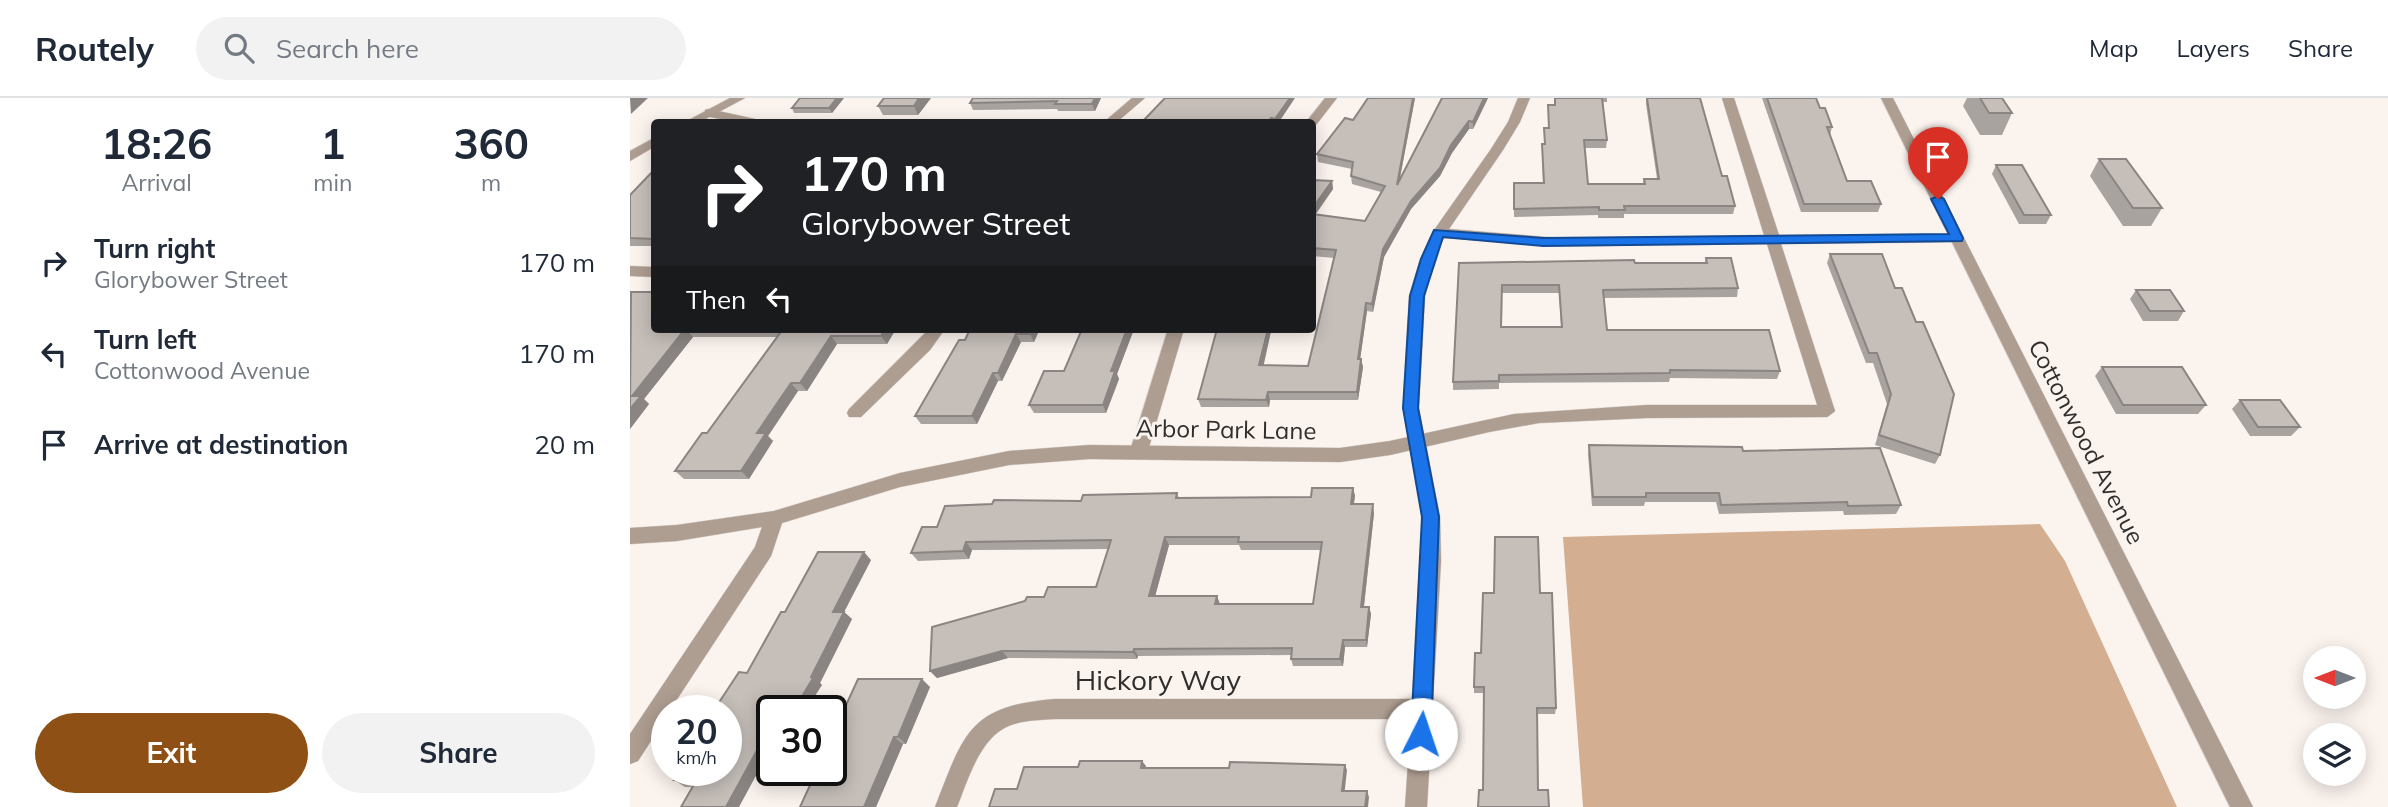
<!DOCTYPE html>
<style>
:root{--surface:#fff;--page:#f2f2f3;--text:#1f2937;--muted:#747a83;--line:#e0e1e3;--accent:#8e5015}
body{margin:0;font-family:Mulish,sans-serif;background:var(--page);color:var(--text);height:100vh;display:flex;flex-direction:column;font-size:26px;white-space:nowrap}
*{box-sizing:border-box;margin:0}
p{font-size:23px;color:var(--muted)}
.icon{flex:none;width:38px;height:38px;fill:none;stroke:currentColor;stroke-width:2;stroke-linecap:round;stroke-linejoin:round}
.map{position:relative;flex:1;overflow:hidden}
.drawer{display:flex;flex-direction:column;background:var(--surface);width:630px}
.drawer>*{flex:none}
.banner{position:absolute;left:21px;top:21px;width:665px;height:214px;border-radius:7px;box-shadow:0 4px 18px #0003;background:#202124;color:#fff;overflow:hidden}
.needle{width:46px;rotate:270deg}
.buttons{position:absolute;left:1673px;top:548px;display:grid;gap:14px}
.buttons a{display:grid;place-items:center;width:63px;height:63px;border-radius:50%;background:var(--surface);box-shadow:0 4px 18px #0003;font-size:35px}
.speed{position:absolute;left:21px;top:597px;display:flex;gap:14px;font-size:35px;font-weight:700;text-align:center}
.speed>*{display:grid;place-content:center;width:91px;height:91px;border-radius:50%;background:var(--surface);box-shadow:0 4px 18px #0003;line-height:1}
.speed small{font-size:18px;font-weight:400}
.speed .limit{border:4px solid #111;border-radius:10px;background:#fff;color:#111}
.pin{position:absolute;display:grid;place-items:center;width:60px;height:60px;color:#fff;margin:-72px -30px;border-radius:50% 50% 50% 0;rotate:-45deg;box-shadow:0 0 7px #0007}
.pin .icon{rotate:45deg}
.me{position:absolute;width:77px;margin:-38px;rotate:4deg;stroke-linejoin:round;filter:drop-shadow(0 0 5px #0008)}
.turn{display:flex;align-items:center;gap:24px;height:147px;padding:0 35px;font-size:32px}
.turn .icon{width:91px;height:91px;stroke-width:2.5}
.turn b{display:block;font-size:49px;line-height:60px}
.then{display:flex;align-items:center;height:66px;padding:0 35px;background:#0003;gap:14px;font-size:26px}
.eta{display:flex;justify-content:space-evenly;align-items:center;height:119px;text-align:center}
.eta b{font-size:42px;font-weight:700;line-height:49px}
.button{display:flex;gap:14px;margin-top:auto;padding:14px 35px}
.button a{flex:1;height:80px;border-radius:42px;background:var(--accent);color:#fff;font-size:28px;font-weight:700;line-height:80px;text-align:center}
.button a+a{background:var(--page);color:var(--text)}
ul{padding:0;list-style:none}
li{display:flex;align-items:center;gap:21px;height:91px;padding:0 35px}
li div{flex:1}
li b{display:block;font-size:26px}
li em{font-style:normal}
header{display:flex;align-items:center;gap:42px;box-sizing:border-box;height:98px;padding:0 35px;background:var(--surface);border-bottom:2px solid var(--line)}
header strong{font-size:33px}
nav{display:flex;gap:38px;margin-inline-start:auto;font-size:24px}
.search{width:490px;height:63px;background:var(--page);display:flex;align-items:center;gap:18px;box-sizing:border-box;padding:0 24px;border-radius:38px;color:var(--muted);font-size:26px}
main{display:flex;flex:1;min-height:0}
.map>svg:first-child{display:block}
</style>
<header>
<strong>Routely</strong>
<div class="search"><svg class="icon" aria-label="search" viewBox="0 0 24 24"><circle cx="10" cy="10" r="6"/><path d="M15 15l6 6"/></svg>Search here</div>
<nav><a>Map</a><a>Layers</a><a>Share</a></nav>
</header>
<main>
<section class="drawer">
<div class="eta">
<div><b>18:26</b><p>Arrival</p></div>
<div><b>1</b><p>min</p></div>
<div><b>360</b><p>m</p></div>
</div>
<ul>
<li><svg class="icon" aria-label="right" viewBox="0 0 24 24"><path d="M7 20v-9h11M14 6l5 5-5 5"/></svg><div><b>Turn right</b><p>Glorybower Street</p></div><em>170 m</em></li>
<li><svg class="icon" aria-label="left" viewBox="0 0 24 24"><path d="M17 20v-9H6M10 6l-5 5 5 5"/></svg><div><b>Turn left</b><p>Cottonwood Avenue</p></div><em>170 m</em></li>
<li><svg class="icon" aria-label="arrive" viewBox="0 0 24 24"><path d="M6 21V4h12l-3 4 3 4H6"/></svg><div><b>Arrive at destination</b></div><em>20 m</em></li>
</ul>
<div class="button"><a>Exit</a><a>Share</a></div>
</section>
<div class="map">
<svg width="1758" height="709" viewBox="0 0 1758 709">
<rect width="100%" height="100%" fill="#fbf3ee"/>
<polygon fill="#d4ae91" points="1410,426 1435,463 1547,709 953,709 933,439"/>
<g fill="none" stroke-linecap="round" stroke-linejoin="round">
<g stroke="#d7d0cb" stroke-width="1">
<g id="minor">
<polygon points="502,0 515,0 487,24 474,24"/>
<polygon points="695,0 707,0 686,27 676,24"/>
<path d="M 888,0 L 900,0 L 890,24 L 873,52 L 819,131 L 929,140 L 1134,137 L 1092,0 L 1104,0 L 1149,137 L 1327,136 L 1334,140 L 1327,144 L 1151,146 L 1205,313 L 1197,319 L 1189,313 L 1137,146 L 929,148 L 814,140 L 804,161 L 795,198 L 789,310 L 810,419 L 811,463 L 797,709 L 775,709 L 781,621 L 425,621 C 410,622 395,622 381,627 C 350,638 338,682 327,709 L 305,709 C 334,635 339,608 425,601 L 782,601 L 792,419 L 773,310 L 779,198 L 790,161 L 802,135 L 861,51 L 878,24 Z"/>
<polygon points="79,11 125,21 127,24 106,24 75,18 75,12"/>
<polygon points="0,168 24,169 24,179 0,178"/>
<polygon points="299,231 315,231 300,252 231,319 219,319 217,315 219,311"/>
<polygon points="538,231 554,231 517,356 514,361 502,361 499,356"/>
</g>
</g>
<g stroke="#d7d0cb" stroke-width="1">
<g id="tertiary">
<polygon points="100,0 115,0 70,24 55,24"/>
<polygon points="1251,0 1263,0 1623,709 1600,709"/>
<polygon points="24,40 24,49 0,63 0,53"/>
<polygon points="1017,307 1197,307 1205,313 1197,319 1017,320 909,325 859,334 760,357 710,364 459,361 379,367 270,389 152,425 141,458 40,612 37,612 37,618 8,663 0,666 0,636 125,449 132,429 47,443 0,446 0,430 47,427 144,413 270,375 379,353 459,347 710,350 760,343 884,316"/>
</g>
</g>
<use href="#minor" fill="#ae9d91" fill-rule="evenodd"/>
<use href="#tertiary" fill="#ae9d91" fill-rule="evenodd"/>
</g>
<g fill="#a9a39f" fill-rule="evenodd">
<polygon points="170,0 214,0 202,15 164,15 162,10"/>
<polygon points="254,0 301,0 288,17 253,17 248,8"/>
<polygon points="471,0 465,13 428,13 427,11 343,12 340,5"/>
<polygon points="738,0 785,0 770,80 812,0 858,0 843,31 839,31 822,55 810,78 781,111 754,159 743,214 737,213 730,261 731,261 733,269 728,302 640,302 639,309 571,309 568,301 587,231 641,231 641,233 633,267 678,268 704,160 682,158 682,82 702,83 703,91 686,116 735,123 751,94 722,86 721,78 722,71 688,64 687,56 723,22"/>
<polygon points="925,0 977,0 977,4 973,4 977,42 976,50 954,50 958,86 1013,86 1014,81 1027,81 1016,6 1016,0 1070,0 1092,78 1105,108 1103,116 994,116 994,120 968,120 968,117 884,119 884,85 913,85 912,54 912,46 914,46 914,30 918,30 918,7 925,7"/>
<polygon points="1132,0 1186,0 1190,10 1202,29 1200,37 1217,83 1251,106 1248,114 1171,114"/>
<polygon points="1337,0 1372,0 1382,15 1372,37 1350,37 1333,8"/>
<polygon points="1469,61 1532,110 1521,128 1493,128 1460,78"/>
<polygon points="1366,67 1421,117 1416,126 1389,126 1362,76"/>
<polygon points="24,72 24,148 0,148 0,97"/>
<polygon points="1200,156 1310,357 1305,366 1245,347 1257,306 1243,265 1236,265 1197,165"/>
<path d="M 1076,160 L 1108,190 L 1107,199 L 974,200 L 977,232 L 1150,273 L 1147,281 L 1040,280 L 1039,284 L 869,285 L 869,291 L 823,292 L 823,284 L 829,165 L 1075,165 ZM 872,195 L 929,195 L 931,229 L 871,229 Z"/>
<polygon points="1506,192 1554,213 1548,223 1513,223 1500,201"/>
<polygon points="24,231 266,231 257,246 207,246 177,293 168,293 138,338 143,343 119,381 54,381 45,373 77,335 147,239 63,239 14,301 19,306 0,331"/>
<polygon points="340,231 504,231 487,276 489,281 476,315 404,315 399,307 434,273 450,235 408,235 404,244 391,244 372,283 368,283 347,326 291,326 285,318 335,242"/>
<polygon points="1472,269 1576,307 1568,316 1486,316 1465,278"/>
<polygon points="1610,302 1670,329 1661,338 1620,338 1602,311"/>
<polygon points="959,347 1113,353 1271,407 1266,416 1214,417 1213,413 1089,416 1086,404 1015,404 1014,408 962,408 958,356"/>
<path d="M 723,390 L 725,398 L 724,406 L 744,415 L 734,509 L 739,509 L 741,516 L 737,549 L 715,549 L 713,568 L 663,568 L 661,561 L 661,557 L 508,558 L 507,561 L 378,560 L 307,580 L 300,573 L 414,499 L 466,489 L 478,451 L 342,452 L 339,461 L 288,463 L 281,455 L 307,429 L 451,403 L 547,395 L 549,400 L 681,399 ZM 539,447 L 609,447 L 611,452 L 691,452 L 683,506 L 590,506 L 525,498 Z"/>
<polygon points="241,462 214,514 222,521 190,585 192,587 142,612 142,648 63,689 55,689 44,682 117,575 155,514"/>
<polygon points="910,495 926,610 925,616 907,616 908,692 853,692 854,595 844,595 844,589 851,555"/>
<polygon points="228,581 300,589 276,646 273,646 246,709"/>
</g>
<g fill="#8a8582">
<polygon points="0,0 18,0 1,16"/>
<polygon points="207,0 214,0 202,15 199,10"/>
<polygon points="289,0 301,0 288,17 284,8"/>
<polygon points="465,0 471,0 465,13 462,6"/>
<polygon points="660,0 665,0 649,24 646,24 645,21"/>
<polygon points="783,0 785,0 767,95 767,87"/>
<polygon points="854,0 858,0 843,31 843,24"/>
<polygon points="839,23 839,31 822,55 810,78 781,111 754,159 743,214 742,206 753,151 781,103"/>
<polygon points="702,83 703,91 682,121 682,111"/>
<polygon points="736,205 737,213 729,269 728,261"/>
<polygon points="56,231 63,239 14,301 19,306 0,331 0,311 2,298"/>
<polygon points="255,231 266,231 257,246 251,238"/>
<polygon points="402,231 407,231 408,235 404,244 400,236"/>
<polygon points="497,231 504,231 487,276 489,281 476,315 473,307 481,273"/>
<polygon points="638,231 641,231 641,233 632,275 629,267"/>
<polygon points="386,236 391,244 372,283 368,275"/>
<polygon points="201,238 207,246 177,293 170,285"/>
<polygon points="731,261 733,269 728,302 727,294"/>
<polygon points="363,275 368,283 347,326 342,318"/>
<polygon points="161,285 168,293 138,338 143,343 119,381 111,373 127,335"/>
<polygon points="638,294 640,302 639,309 636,302"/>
<polygon points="723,390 725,398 722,415 721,406"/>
<polygon points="743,406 744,415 733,516 731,509"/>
<polygon points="535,439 539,447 523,506 519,498"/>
<polygon points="336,444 342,452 339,461 333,453"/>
<polygon points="234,454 241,462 214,514 222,521 190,585 192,587 176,612 164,612 181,579 203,514"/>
<polygon points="587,498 590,506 588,514 585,506"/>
<polygon points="739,509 741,516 737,549 736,542"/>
<polygon points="713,542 715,549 713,568 710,561"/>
<polygon points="504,551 508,558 507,561 503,554"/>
<polygon points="372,553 378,560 307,580 300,573"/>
<polygon points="292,581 300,589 276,646 268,639"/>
<polygon points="136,636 142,640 142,648 109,709 96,709"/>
<polygon points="264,639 273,646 246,709 234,709"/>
<polygon points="512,663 516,668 515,675 511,670"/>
<polygon points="715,667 717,672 714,699 712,693"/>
<polygon points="737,693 739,699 738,709 735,709"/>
</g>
<g fill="#c5beb9" stroke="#8a8582" stroke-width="2" fill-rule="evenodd">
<polygon points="170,0 207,0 199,10 162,10"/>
<polygon points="254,0 289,0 284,8 248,8"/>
<polygon points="343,0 465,0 462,6 425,6 427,3 340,5"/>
<polygon points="535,0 660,0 645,21 641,20 638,24 512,24"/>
<polygon points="738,0 783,0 767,87 812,0 854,0 843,24 839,23 821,47 810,70 781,103 753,151 742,206 736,205 728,261 731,261 727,294 638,294 636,302 568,301 587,231 638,231 629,267 678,268 706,152 682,150 682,116 735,123 755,88 721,78 723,64 687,56 715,20 723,22"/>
<polygon points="925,0 972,0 977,42 954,42 958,86 1015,86 1014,81 1029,81 1017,0 1070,0 1092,78 1097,78 1105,108 994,108 995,112 969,112 969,109 884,111 884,85 914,85 912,46 915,46 914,30 919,30 918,7 925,7"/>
<polygon points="1137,0 1186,0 1190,10 1195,10 1202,29 1197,29 1217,83 1241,83 1251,106 1174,106"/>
<polygon points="1350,0 1372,0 1382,15 1359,15"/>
<polygon points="1469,61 1496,61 1532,110 1503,110"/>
<polygon points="1366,67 1392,67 1421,117 1394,117"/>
<polygon points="24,72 24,141 0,140 0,97"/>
<polygon points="682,82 702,83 682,111"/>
<polygon points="1200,156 1252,156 1265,190 1272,190 1286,224 1293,224 1324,296 1310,357 1249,337 1261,296 1247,255 1239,255"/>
<path d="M 1076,160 L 1101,160 L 1108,190 L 973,192 L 977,232 L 1139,232 L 1150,273 L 1040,272 L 1040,275 L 869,277 L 869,283 L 823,284 L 829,165 L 1004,162 L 1005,165 L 1077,165 ZM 872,187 L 929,187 L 932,229 L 871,229 Z"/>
<polygon points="1506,192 1540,192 1554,213 1520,213"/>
<polygon points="1,194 24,194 24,231 55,231 2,298 11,298 0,311"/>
<polygon points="153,231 255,231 251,238 201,238 170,285 161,285 127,335 136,335 111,373 45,373 72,335 77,335"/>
<polygon points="340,231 402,231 400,236 386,236 368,275 363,275 342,318 285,318 329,242 335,242"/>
<polygon points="452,231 497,231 481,273 485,273 473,307 399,307 414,273 434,273"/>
<polygon points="1472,269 1552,269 1576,307 1493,307"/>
<polygon points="1610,302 1650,302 1670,329 1628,329"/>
<polygon points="959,347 1112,349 1113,353 1250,350 1271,407 1218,408 1217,404 1091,407 1089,395 1016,395 1016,399 963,399"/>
<path d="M 682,390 L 723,390 L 721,406 L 743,406 L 731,509 L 739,509 L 736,542 L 713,542 L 710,561 L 661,561 L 662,550 L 504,551 L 503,554 L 372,553 L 300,573 L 302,529 L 395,503 L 397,499 L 414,499 L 418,489 L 466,489 L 481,442 L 336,444 L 333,453 L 281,455 L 292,429 L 307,429 L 315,408 L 362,406 L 364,402 L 451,403 L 453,397 L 547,395 L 546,400 L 681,399 ZM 535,439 L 609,439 L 608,444 L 692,444 L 683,506 L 585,506 L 587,498 L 519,498 Z"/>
<polygon points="865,439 908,439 910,495 922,495 926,610 907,610 908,692 918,692 919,709 848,709 849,692 853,692 854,589 844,589 845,555 851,555 853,495 864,495"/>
<polygon points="188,454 234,454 203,514 214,514 181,579 183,580 164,612 142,612 142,636 136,636 96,709 51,709 66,683 44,682 50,672 96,672 96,612 84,612 109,574 117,575 151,514 155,514"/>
<polygon points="228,581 292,581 268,639 264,639 234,709 170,709 187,672 201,672 201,640"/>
<polygon points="450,663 512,663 511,670 599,670 600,664 715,667 712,693 737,693 735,709 359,709 365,691 387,691 394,669 448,669"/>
</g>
<polygon fill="#1a73e8" stroke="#114b97" stroke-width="2" points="1308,98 1314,101 1333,140 1332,143 913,148 813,139 794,198 788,310 809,419 801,636 798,642 791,645 784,642 781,636 792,419 773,310 780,198 791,161 804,132 913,140 1319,136 1301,101"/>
<g text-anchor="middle" stroke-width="6" stroke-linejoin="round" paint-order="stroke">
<g font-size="24" fill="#312f2d" stroke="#fbf3ee">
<text transform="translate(596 332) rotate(1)" y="8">Arbor Park Lane</text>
<text transform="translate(1456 344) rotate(63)" y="8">Cottonwood Avenue</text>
</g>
<g font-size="28" fill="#312f2d" stroke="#fbf3ee">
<text x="528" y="592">Hickory Way</text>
</g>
</g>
</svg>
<div class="buttons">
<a><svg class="needle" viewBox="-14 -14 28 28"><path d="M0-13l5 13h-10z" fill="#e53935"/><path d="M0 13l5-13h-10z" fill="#747a83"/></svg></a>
<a><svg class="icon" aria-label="layers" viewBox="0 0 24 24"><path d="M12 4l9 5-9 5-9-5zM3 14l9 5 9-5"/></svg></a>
</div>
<div class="speed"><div>20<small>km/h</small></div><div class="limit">30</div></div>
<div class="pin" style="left:1308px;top:101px;background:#d93025"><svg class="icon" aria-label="arrive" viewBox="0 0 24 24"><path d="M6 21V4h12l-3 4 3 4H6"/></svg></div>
<svg class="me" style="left:791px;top:636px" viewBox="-20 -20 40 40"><circle r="19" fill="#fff"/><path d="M0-13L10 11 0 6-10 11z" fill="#1a73e8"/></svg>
<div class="banner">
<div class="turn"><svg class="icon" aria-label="right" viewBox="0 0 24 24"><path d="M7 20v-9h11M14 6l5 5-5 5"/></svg><div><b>170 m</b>Glorybower Street</div></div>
<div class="then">Then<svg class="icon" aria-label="left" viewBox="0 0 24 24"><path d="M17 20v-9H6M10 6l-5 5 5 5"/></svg></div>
</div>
</div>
</main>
